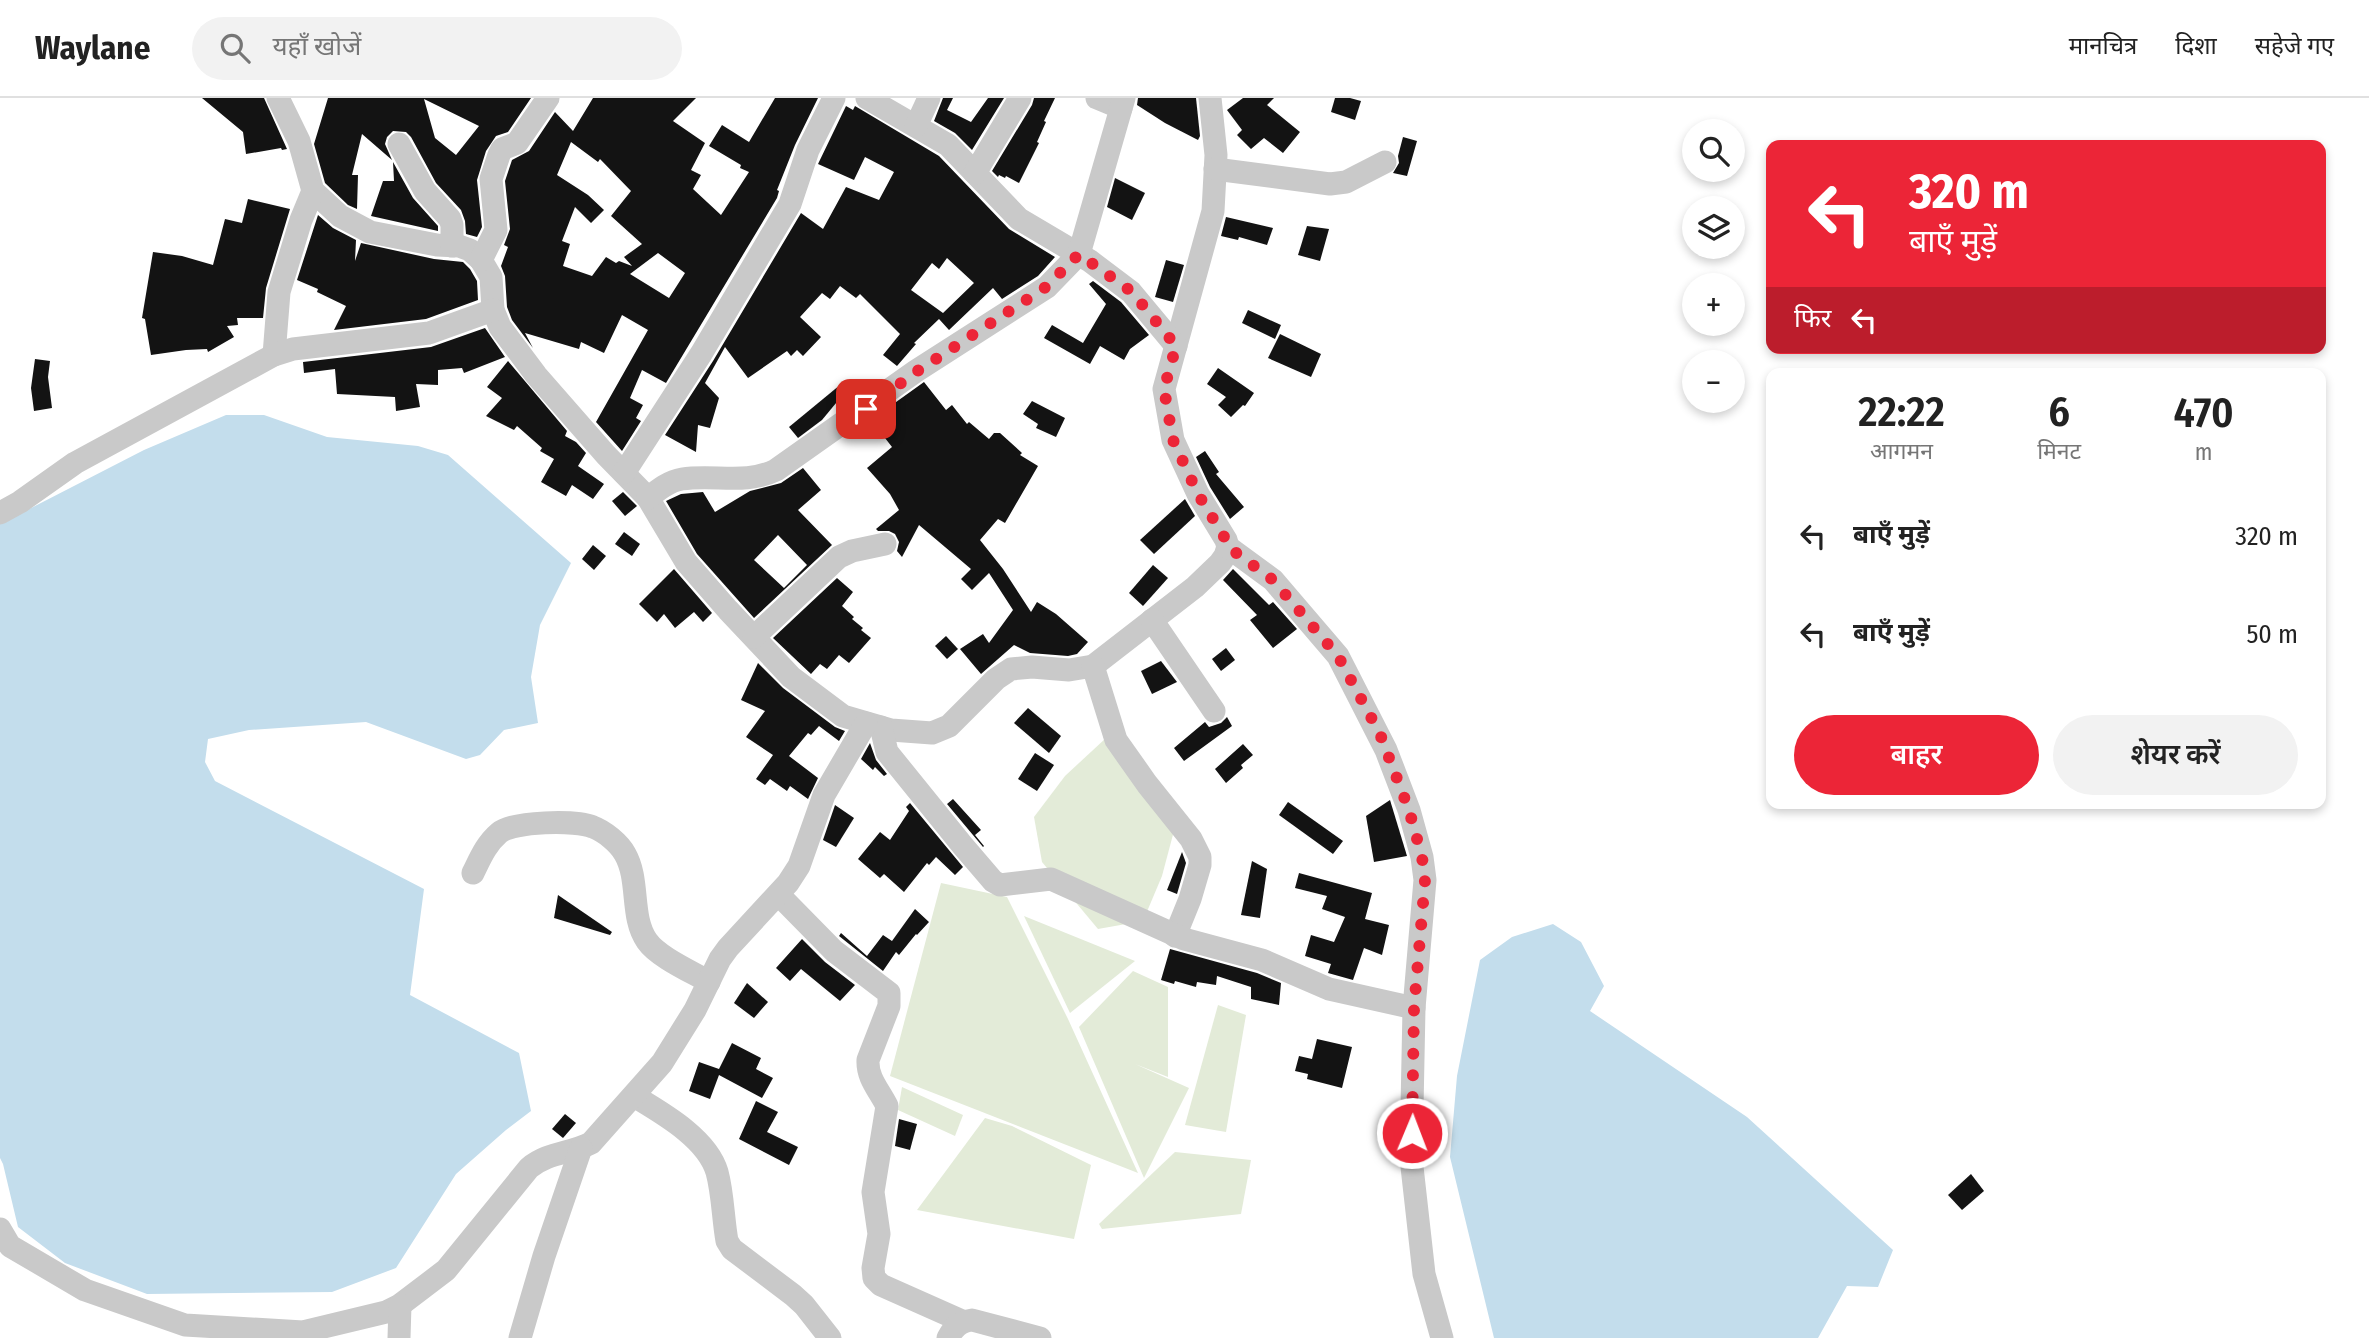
<!DOCTYPE html>
<html lang="hi">
<meta charset="utf-8">
<style>
:root{--surface:#fff;--page:#f2f2f2;--text:#222;--muted:#767676;--line:#e0e0e0;--accent:#ec2537}
body{margin:0;font-family:"Fira Sans Condensed","Noto Sans Devanagari",sans-serif;background:var(--page);color:var(--text);height:100vh;display:flex;flex-direction:column;font-size:26px;white-space:nowrap}
*{box-sizing:border-box;margin:0}
p{font-size:23px;color:var(--muted)}
.icon{flex:none;width:38px;height:38px;fill:none;stroke:currentColor;stroke-width:2;stroke-linecap:round;stroke-linejoin:round}
.map{position:relative;flex:1;overflow:hidden}
.side{position:absolute;left:1766px;top:270px;width:560px;height:441px;display:flex;flex-direction:column;background:var(--surface);border-radius:14px;box-shadow:0 4px 10px #0003}
.side>*{flex:none}
.top-card{position:absolute;left:1766px;top:42px;width:560px;height:214px;border-radius:14px;box-shadow:0 4px 10px #0003;background:#ec2537;color:#fff;overflow:hidden}
.controls{position:absolute;left:1682px;top:21px;display:grid;gap:14px}
.controls a{display:grid;place-items:center;width:63px;height:63px;border-radius:50%;background:var(--surface);box-shadow:0 4px 10px #0003;font-size:35px}
.pin{position:absolute;display:grid;place-items:center;width:60px;height:60px;color:#fff;margin:-30px;border-radius:14px;box-shadow:0 4px 10px #0006}
.me{position:absolute;width:77px;margin:-38px;rotate:1deg;stroke-linejoin:round;filter:drop-shadow(0 0 5px #0008)}
.turn{display:flex;align-items:center;gap:24px;height:147px;padding:0 28px;font-size:32px}
.turn .icon{width:91px;height:91px;stroke-width:2.5}
.turn b{display:block;font-size:49px;line-height:60px}
.then{display:flex;align-items:center;height:66px;padding:0 28px;background:#0003;gap:14px;font-size:26px}
.eta{display:flex;justify-content:space-evenly;align-items:center;height:119px;text-align:center}
.eta b{font-size:42px;font-weight:600;line-height:49px}
.action{display:flex;gap:14px;margin-top:auto;padding:14px 28px}
.action a{flex:1;height:80px;border-radius:42px;background:var(--accent);color:#fff;font-size:28px;font-weight:600;line-height:80px;text-align:center}
.action a+a{background:var(--page);color:var(--text)}
ul{padding:0;list-style:none}
li{display:flex;align-items:center;gap:21px;height:98px;padding:0 28px}
li div{flex:1}
li b{display:block;font-size:26px}
li em{font-style:normal}
header{display:flex;align-items:center;gap:42px;box-sizing:border-box;height:98px;padding:0 35px;background:var(--surface);border-bottom:2px solid var(--line)}
header strong{font-size:33px}
nav{display:flex;gap:38px;margin-inline-start:auto;font-size:24px}
.search{width:490px;height:63px;background:var(--page);display:flex;align-items:center;gap:18px;box-sizing:border-box;padding:0 24px;border-radius:38px;color:var(--muted);font-size:26px}
.map>svg:first-child{display:block}
</style>
<header>
<strong>Waylane</strong>
<div class="search"><svg class="icon" aria-label="search" viewBox="0 0 24 24"><circle cx="10" cy="10" r="6"/><path d="M15 15l6 6"/></svg>यहाँ खोजें</div>
<nav><a>मानचित्र</a><a>दिशा</a><a>सहेजे गए</a></nav>
</header>
<div class="map">
<svg width="2369" height="1240" viewBox="0 0 2369 1240">
<rect width="100%" height="100%" fill="#fff"/>
<g fill="#e3ebd8">
<polygon points="1106,640 1175,729 1162,778 1143,823 1098,831 1042,764 1034,719 1065,678"/>
<polygon points="941,785 1007,799 1068,921 1138,1075 890,978"/>
<polygon points="1024,818 1135,863 1070,915"/>
<polygon points="1133,873 1168,889 1168,979 1135,966 1189,990 1144,1080 1079,929"/>
<polygon points="1218,907 1246,917 1226,1034 1185,1027"/>
<polygon points="902,989 963,1017 955,1038 898,1012"/>
<polygon points="985,1020 1012,1028 1091,1067 1074,1141 917,1112"/>
<polygon points="1175,1054 1251,1062 1241,1116 1102,1131 1099,1126"/>
</g>
<g fill="#c3ddec">
<polygon points="226,317 264,317 327,339 418,348 448,357 571,465 540,527 531,579 538,625 504,632 480,657 466,661 366,624 249,632 208,641 205,664 215,683 424,791 410,897 519,955 531,1013 506,1032 456,1076 396,1170 332,1194 147,1196 65,1165 18,1129 3,1066 0,1060 0,426 144,352"/>
<polygon points="1553,826 1581,844 1604,888 1590,913 1747,1019 1893,1152 1878,1189 1847,1188 1818,1240 1494,1240 1450,1059 1457,978 1480,862 1512,839"/>
</g>
<g fill="#131313" fill-rule="evenodd">
<polygon points="202,0 264,0 287,51 282,52 281,50 246,56 243,34"/>
<path d="M 328,0 L 531,0 L 508,34 L 496,38 L 486,53 L 477,82 L 482,129 L 477,139 L 466,136 L 465,123 L 461,112 L 436,85 L 411,39 L 406,34 L 393,33 L 387,39 L 385,46 L 392,62 L 362,36 L 352,77 L 358,77 L 357,111 L 348,107 L 325,85 L 314,46 ZM 424,1 L 479,28 L 456,57 L 435,40 Z"/>
<path d="M 593,0 L 696,0 L 673,23 L 705,45 L 691,72 L 701,77 L 693,91 L 721,117 L 749,74 L 740,70 L 741,67 L 709,48 L 722,27 L 749,44 L 775,0 L 818,0 L 795,47 L 777,92 L 779,93 L 777,100 L 666,285 L 642,272 L 630,300 L 643,307 L 636,320 L 641,323 L 622,353 L 596,324 L 648,232 L 622,217 L 604,255 L 581,244 L 579,251 L 525,235 L 533,250 L 512,222 L 507,209 L 505,178 L 501,168 L 508,149 L 504,147 L 510,131 L 505,83 L 512,62 L 529,53 L 555,14 L 573,33 ZM 571,44 L 598,64 L 600,61 L 631,93 L 611,118 L 642,146 L 624,159 L 632,168 L 619,163 L 616,165 L 606,159 L 592,178 L 563,168 L 570,146 L 562,143 L 575,109 L 591,125 L 604,112 L 588,97 L 557,77 ZM 658,155 L 685,175 L 669,200 L 630,176 Z"/>
<polygon points="943,0 953,0 947,12 971,24 988,0 1004,0 972,52 955,35 934,23"/>
<polygon points="1034,0 1055,0 1044,23 1046,24 1037,44 1039,45 1019,85 1006,78 1005,80 999,77 998,79 992,73 1032,7"/>
<polygon points="1138,0 1196,0 1200,38 1198,42 1165,25 1137,7"/>
<polygon points="1243,0 1274,0 1267,7 1300,34 1283,55 1264,40 1251,51 1237,37 1242,32 1227,12"/>
<polygon points="1335,0 1350,0 1361,3 1355,22 1331,14"/>
<path d="M 846,8 L 853,12 L 855,8 L 939,58 L 1009,131 L 1055,159 L 1038,178 L 1002,201 L 993,190 L 949,232 L 939,221 L 914,245 L 916,246 L 897,268 L 883,257 L 900,236 L 860,196 L 856,200 L 840,188 L 830,201 L 822,195 L 800,219 L 821,239 L 803,258 L 797,252 L 791,258 L 787,253 L 748,280 L 725,249 L 705,285 L 719,300 L 710,330 L 698,327 L 696,354 L 665,337 L 713,263 L 801,115 L 823,131 L 846,89 L 879,102 L 894,74 L 865,59 L 854,82 L 818,66 ZM 947,160 L 974,185 L 943,215 L 911,192 L 932,165 L 939,171 Z"/>
<polygon points="1403,39 1417,43 1407,78 1393,75 1399,65 1398,58"/>
<polygon points="393,64 413,100 438,128 438,133 371,118 383,83 394,83"/>
<polygon points="1115,80 1145,95 1132,122 1107,109"/>
<polygon points="248,101 290,111 266,190 263,220 237,220 238,227 227,228 234,239 208,254 207,251 186,252 151,257 145,221 142,220 153,154 182,158 213,167 225,121 242,125"/>
<polygon points="318,117 333,130 356,142 355,163 361,145 434,161 463,164 470,171 477,183 478,202 426,221 334,232 346,208 317,194 318,191 297,182"/>
<polygon points="1226,119 1273,130 1267,147 1239,139 1238,142 1221,138"/>
<polygon points="1307,128 1329,131 1320,163 1298,157"/>
<polygon points="1166,162 1184,167 1173,204 1155,199"/>
<polygon points="1093,183 1121,204 1149,237 1130,251 1124,262 1100,248 1090,266 1044,240 1052,227 1083,245 1106,206 1089,186"/>
<polygon points="1248,212 1281,227 1275,241 1242,225"/>
<polygon points="485,230 505,259 464,275 462,270 438,272 438,287 416,286 420,309 396,313 395,299 337,296 335,271 304,275 303,264 431,249"/>
<polygon points="1280,236 1321,256 1311,279 1268,260"/>
<polygon points="35,261 50,263 48,279 52,310 34,313 31,290"/>
<polygon points="508,263 567,333 565,338 576,344 586,355 578,368 604,386 593,401 572,387 566,398 541,384 554,361 540,353 542,350 517,328 514,332 486,318 502,300 487,289"/>
<polygon points="1218,270 1254,295 1245,308 1243,307 1231,319 1218,307 1226,299 1207,286"/>
<polygon points="924,284 946,312 952,307 967,326 969,324 989,341 994,335 1000,335 1022,355 1020,357 1038,368 1005,425 998,421 980,442 1003,471 1031,514 1037,504 1056,516 1088,544 1077,556 1068,558 1030,555 1014,547 981,576 960,551 983,536 989,545 1013,512 989,475 972,492 961,481 971,471 919,427 902,459 897,453 899,444 895,436 889,433 878,433 876,431 899,412 890,396 867,370 892,349 871,322"/>
<polygon points="840,287 846,293 822,322 798,340 789,329"/>
<polygon points="1032,303 1065,320 1056,339 1036,330 1038,326 1023,316"/>
<polygon points="1205,353 1219,374 1216,376 1244,409 1230,421 1210,389 1196,359"/>
<path d="M 803,370 L 821,392 L 798,412 L 832,447 L 754,520 L 697,456 L 666,403 L 681,396 L 703,394 L 715,414 L 750,393 L 781,385 ZM 778,437 L 807,467 L 784,490 L 754,462 Z"/>
<polygon points="623,394 637,408 625,418 612,403"/>
<polygon points="1185,401 1195,418 1154,456 1140,442"/>
<polygon points="624,434 640,446 632,458 615,446"/>
<polygon points="593,447 606,458 594,472 582,461"/>
<polygon points="1153,467 1168,480 1143,508 1129,495"/>
<polygon points="674,471 712,515 703,524 694,514 675,530 664,516 657,524 639,506"/>
<polygon points="1233,471 1269,507 1273,504 1297,531 1273,550 1250,522 1257,517 1223,482"/>
<polygon points="837,480 853,494 842,508 854,519 852,521 863,530 861,532 871,540 849,565 839,557 827,571 820,566 811,576 773,540"/>
<polygon points="946,538 958,551 947,561 935,548"/>
<polygon points="1226,550 1235,562 1221,573 1212,561"/>
<polygon points="1161,563 1177,584 1152,596 1141,573"/>
<polygon points="758,565 783,590 835,629 845,633 839,643 819,628 811,637 808,635 789,658 818,680 808,701 790,688 787,693 770,681 765,687 756,681 773,657 746,639 765,613 741,602"/>
<polygon points="1028,610 1061,638 1049,655 1014,625"/>
<polygon points="1227,619 1232,628 1184,663 1174,650 1205,624 1209,629 1221,625"/>
<polygon points="870,645 876,662 887,676 884,678 875,669 873,672 861,661"/>
<polygon points="1243,646 1253,657 1241,667 1243,670 1226,685 1215,671"/>
<polygon points="1035,655 1054,667 1037,693 1018,681"/>
<polygon points="953,701 981,732 975,737 984,748 983,749 947,706"/>
<polygon points="1390,702 1407,758 1374,764 1366,718"/>
<polygon points="1288,704 1343,743 1333,756 1279,717"/>
<polygon points="910,705 963,769 955,777 936,759 929,767 927,765 904,794 884,776 880,780 858,761 880,734 890,742 909,713 906,709"/>
<polygon points="835,707 854,720 836,749 823,742"/>
<polygon points="1182,754 1186,765 1177,796 1167,792"/>
<polygon points="1252,763 1267,771 1260,820 1241,817"/>
<polygon points="1299,775 1372,795 1365,821 1389,827 1382,857 1364,850 1353,882 1328,875 1331,866 1305,858 1311,837 1334,844 1345,819 1322,811 1327,798 1295,790"/>
<polygon points="558,797 612,834 610,837 554,820"/>
<polygon points="915,811 929,824 917,837 916,836 899,857 896,854 883,873 839,838 841,835 867,858 883,837 892,843"/>
<polygon points="802,841 825,864 855,887 840,903 801,871 790,883 776,870"/>
<polygon points="1170,851 1257,875 1281,885 1279,907 1251,901 1251,889 1217,878 1216,887 1197,884 1196,889 1175,883 1174,886 1161,882"/>
<polygon points="747,885 768,904 754,920 734,905"/>
<polygon points="1317,941 1352,949 1342,990 1307,981 1308,976 1295,973 1299,958 1312,961"/>
<polygon points="732,945 761,960 756,971 773,980 762,1000 719,977 710,1001 689,993 699,964 719,971"/>
<polygon points="756,1003 778,1014 767,1034 798,1049 789,1067 739,1041"/>
<polygon points="565,1016 576,1025 563,1040 552,1031"/>
<polygon points="899,1021 917,1026 910,1052 895,1048"/>
<polygon points="1971,1076 1984,1093 1962,1112 1948,1097"/>
</g>
<g fill="none" stroke-linecap="round" stroke-linejoin="round">
<g stroke="#c9c9c9" stroke-width="23">
<polyline points="278,0 299,43 313,93 340,118 370,134 437,147 459,148 470,152 481,162 491,179 493,212 500,229 536,277 606,357 648,400 686,464 728,512 791,579 843,618 891,632 932,635 949,628 996,581 1011,571 1032,569 1069,572 1093,568 1195,489 1220,465 1225,458 1228,449 1226,442 1198,396 1173,342 1164,291 1213,113 1216,57 1210,0"/>
<polyline points="867,0 948,47 1019,121 1090,163 1131,194 1176,248"/>
<polyline points="1097,0 1121,10"/>
<polyline points="916,28 929,0"/>
<polyline points="399,46 425,93 450,121 452,127 452,148"/>
<polyline points="1215,71 1330,86 1346,84 1385,64"/>
<polyline points="975,75 1020,0"/>
<polyline points="481,162 496,132 491,81 499,57 502,51 517,45 548,0"/>
<polyline points="274,257 279,194 301,122 313,93"/>
<polyline points="624,375 701,256 790,106 808,52 834,0"/>
<path d="M 648,400 C 658,392 669,383 682,381 C 714,376 746,387 776,372 L 916,273 L 1047,189 L 1079,156 L 1124,0"/>
<polyline points="0,415 20,404 75,365 274,257 293,251 429,235 493,212"/>
<polyline points="1228,449 1273,482 1338,558 1386,652 1409,712 1422,759 1425,782 1414,910 1411,1060 1424,1176 1442,1240"/>
<polyline points="1152,522 1214,613"/>
<polyline points="754,539 839,459 852,453 885,446"/>
<polyline points="1093,568 1116,642 1147,686 1191,741 1200,759 1200,767 1190,801 1175,838"/>
<polyline points="881,629 887,654 963,748 993,783 1000,787 1051,781 1184,841 1262,862 1329,891 1414,910"/>
<path d="M 473,775 C 480,761 486,746 499,735 C 513,723 576,722 593,729 C 604,733 619,745 625,756 C 640,782 630,819 647,843 C 658,859 692,874 709,884"/>
<path d="M 779,797 L 834,853 L 889,895 L 889,908 L 868,962 C 867,980 879,992 887,1008 L 873,1094 L 879,1136 L 873,1170 L 874,1180 L 881,1187 L 962,1223"/>
<path d="M 634,998 C 662,1015 707,1040 717,1074 C 723,1096 723,1121 727,1143 L 732,1151 L 793,1197 L 804,1207 L 830,1240"/>
<path d="M 0,1131 L 10,1148 L 85,1192 L 185,1227 L 303,1234 L 386,1214 L 400,1207 L 446,1172 L 529,1070 C 548,1054 570,1056 591,1045 L 662,965 L 695,912 L 720,861 L 728,850 L 788,785 L 799,768 L 824,697 L 866,625"/>
<polyline points="399,1240 400,1207"/>
<polyline points="520,1240 544,1158 581,1050"/>
<path d="M 948,1240 C 954,1229 959,1224 972,1222 L 1040,1240"/>
</g>
</g>
<g fill="none" stroke-linecap="round" stroke-linejoin="round">
<polyline stroke="#ec2537" stroke-width="12" stroke-dasharray="0 21.6" points="866,311 916,274 1046,189 1079,156 1132,194 1176,248 1164,291 1173,342 1198,396 1226,442 1228,449 1273,482 1338,558 1380,636 1409,712 1422,759 1425,782 1414,910 1412,1035"/>
</g>
</svg>
<div class="controls">
<a><svg class="icon" aria-label="search" viewBox="0 0 24 24"><circle cx="10" cy="10" r="6"/><path d="M15 15l6 6"/></svg></a>
<a><svg class="icon" aria-label="layers" viewBox="0 0 24 24"><path d="M12 4l9 5-9 5-9-5zM3 14l9 5 9-5"/></svg></a>
<a>+</a>
<a>−</a>
</div>
<div class="pin" style="left:866px;top:311px;background:#d93025"><svg class="icon" aria-label="arrive" viewBox="0 0 24 24"><path d="M6 21V4h12l-3 4 3 4H6"/></svg></div>
<svg class="me" style="left:1412px;top:1035px" viewBox="-20 -20 40 40"><circle r="17" fill="#ec2537" stroke="#fff" stroke-width="3"/><path d="M0-11L8 9 0 5-8 9z" fill="#fff"/></svg>
<div class="top-card">
<div class="turn"><svg class="icon" aria-label="left" viewBox="0 0 24 24"><path d="M17 20v-9H6M10 6l-5 5 5 5"/></svg><div><b>320 m</b>बाएँ मुड़ें</div></div>
<div class="then">फिर<svg class="icon" aria-label="left" viewBox="0 0 24 24"><path d="M17 20v-9H6M10 6l-5 5 5 5"/></svg></div>
</div>
<section class="side">
<div class="eta">
<div><b>22:22</b><p>आगमन</p></div>
<div><b>6</b><p>मिनट</p></div>
<div><b>470</b><p>m</p></div>
</div>
<ul>
<li><svg class="icon" aria-label="left" viewBox="0 0 24 24"><path d="M17 20v-9H6M10 6l-5 5 5 5"/></svg><div><b>बाएँ मुड़ें</b></div><em>320 m</em></li>
<li><svg class="icon" aria-label="left" viewBox="0 0 24 24"><path d="M17 20v-9H6M10 6l-5 5 5 5"/></svg><div><b>बाएँ मुड़ें</b></div><em>50 m</em></li>
</ul>
<div class="action"><a>बाहर</a><a>शेयर करें</a></div>
</section>
</div>
